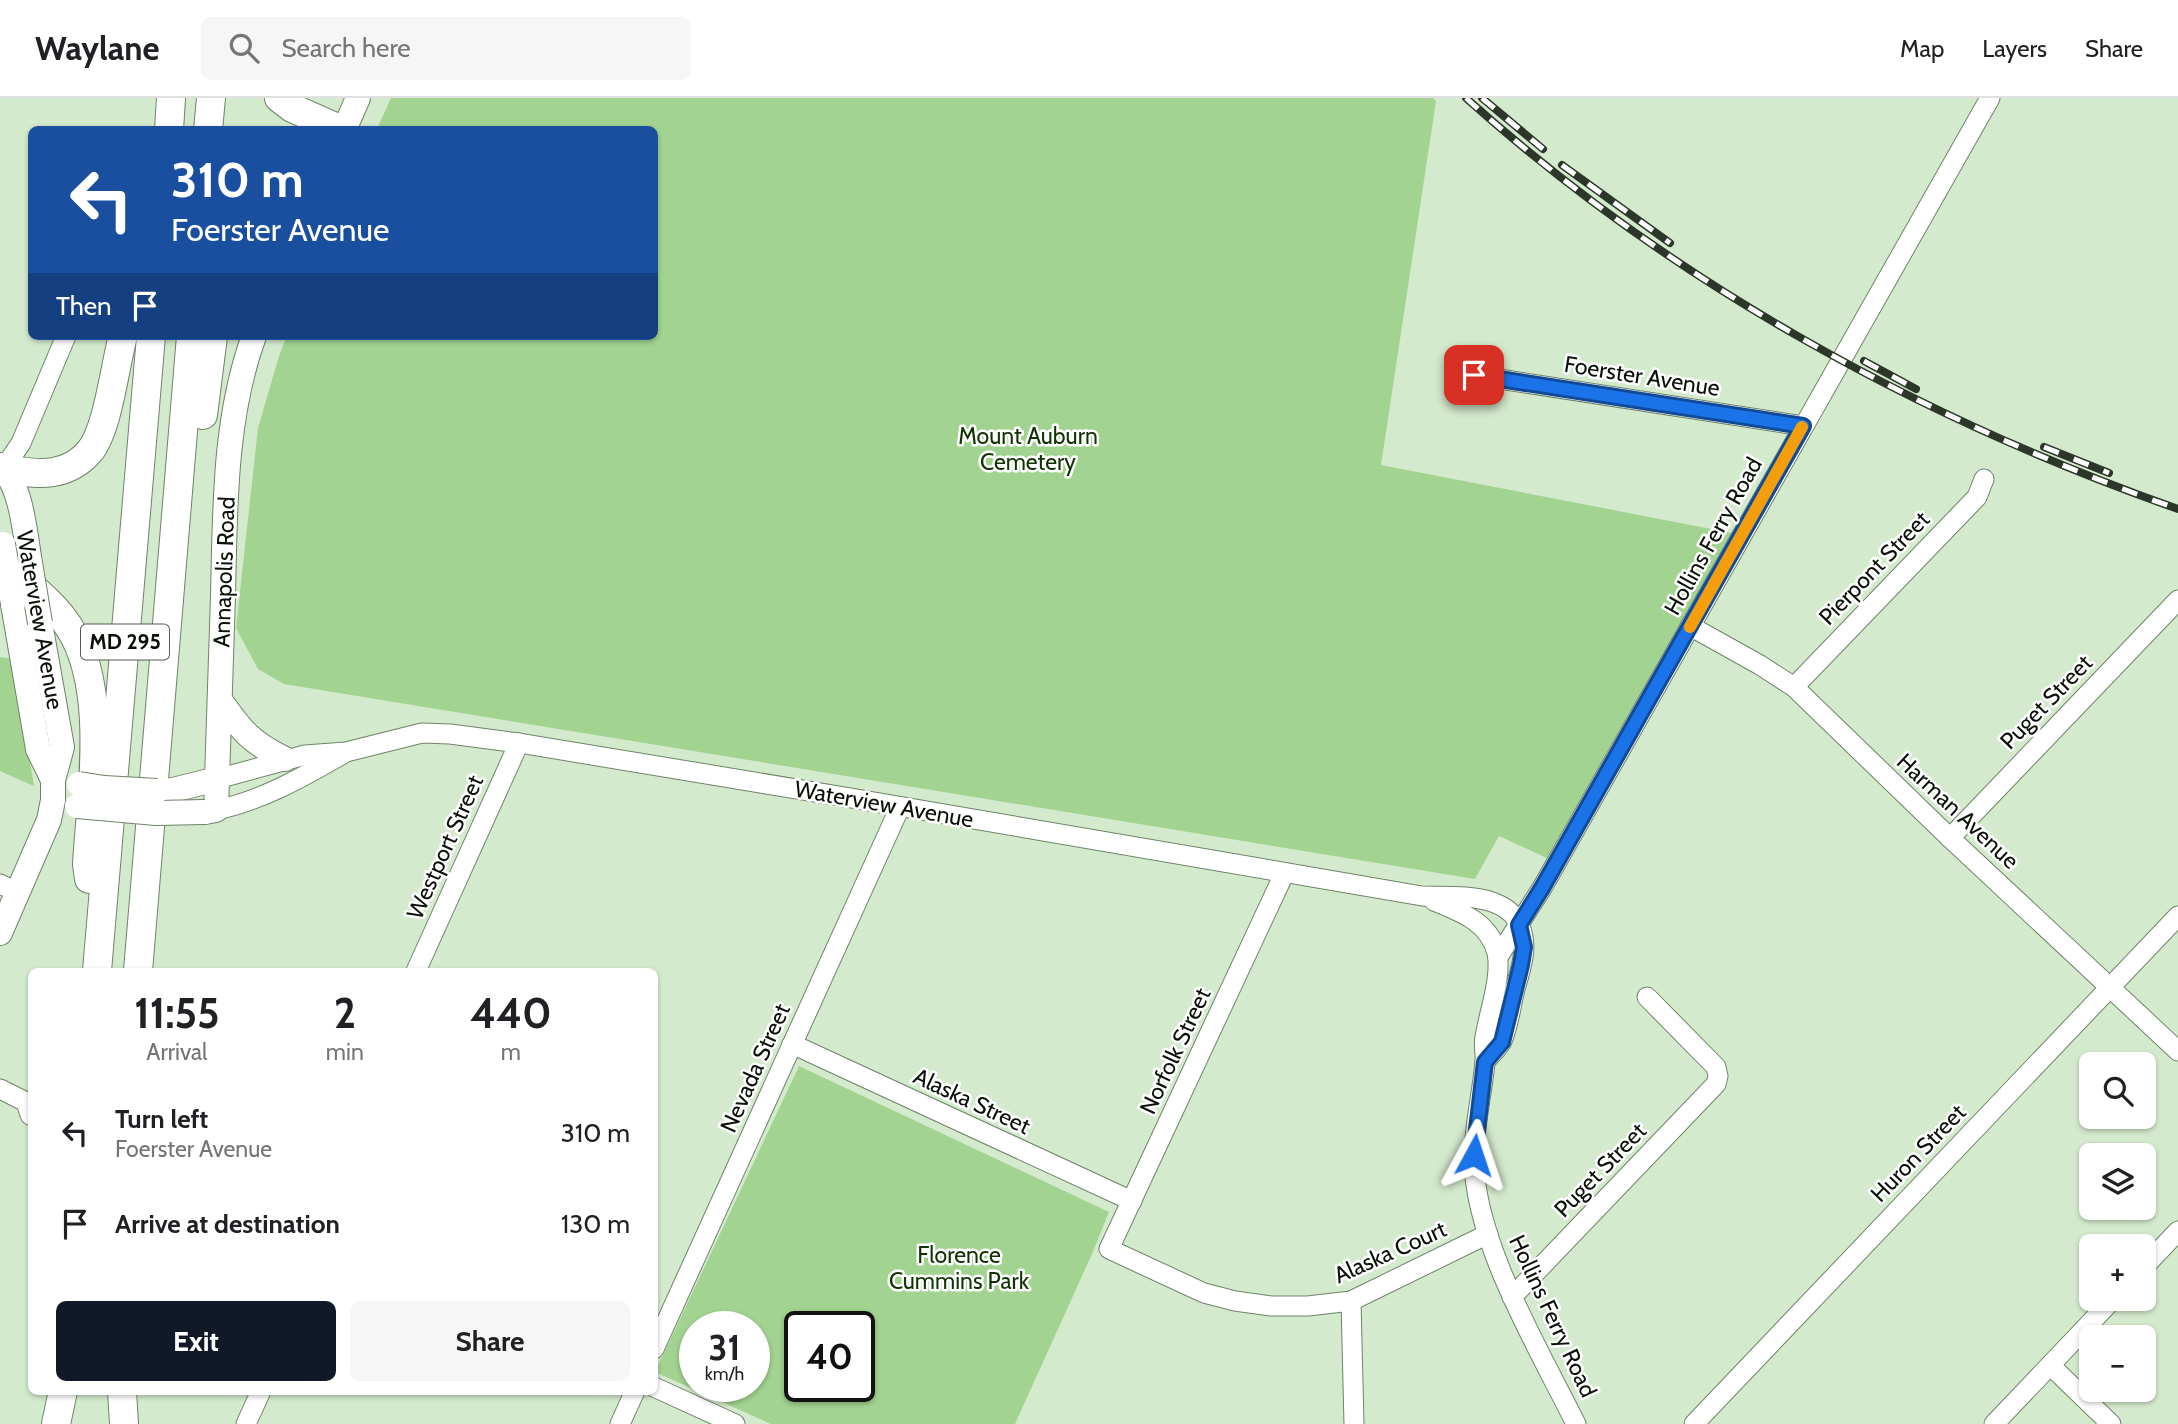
<!DOCTYPE html>
<meta charset="utf-8">
<style>
:root{--surface:#fff;--page:#f6f6f6;--text:#202124;--muted:#757577;--line:#e0e0e0;--accent:#111827}
body{margin:0;font-family:Cabin,sans-serif;background:var(--page);color:var(--text);height:100vh;display:flex;flex-direction:column;font-size:26px;white-space:nowrap}
*{box-sizing:border-box;margin:0}
p{font-size:23px;color:var(--muted)}
.icon{flex:none;width:38px;height:38px;fill:none;stroke:currentColor;stroke-width:2;stroke-linecap:round;stroke-linejoin:round}
.map{position:relative;flex:1;overflow:hidden}
.side{position:absolute;left:28px;top:870px;width:630px;height:427px;display:flex;flex-direction:column;background:var(--surface);border-radius:10px;box-shadow:0 2px 5px #0004}
.side>*{flex:none}
.guide{position:absolute;left:28px;top:28px;width:630px;height:214px;border-radius:10px;box-shadow:0 2px 5px #0004;background:#1a4fa0;color:#fff;overflow:hidden}
.fabs{position:absolute;left:2079px;top:954px;display:grid;gap:14px}
.fabs a{display:grid;place-items:center;width:77px;height:77px;border-radius:10px;background:var(--surface);box-shadow:0 2px 5px #0004;font-size:35px}
.speed{position:absolute;left:679px;top:1213px;display:flex;gap:14px;font-size:35px;font-weight:700;text-align:center}
.speed>*{display:grid;place-content:center;width:91px;height:91px;border-radius:50%;background:var(--surface);box-shadow:0 2px 5px #0004;line-height:1}
.speed small{font-size:18px;font-weight:400}
.speed .limit{border:4px solid #111;border-radius:10px;background:#fff;color:#111}
.pin{position:absolute;display:grid;place-items:center;width:60px;height:60px;color:#fff;margin:-30px;border-radius:14px;box-shadow:0 4px 10px #0006}
.me{position:absolute;width:77px;margin:-38px;rotate:5deg;stroke-linejoin:round;filter:drop-shadow(0 0 5px #0008)}
.turn{display:flex;align-items:center;gap:24px;height:147px;padding:0 28px;font-size:32px}
.turn .icon{width:91px;height:91px;stroke-width:2.5}
.turn b{display:block;font-size:49px;line-height:60px}
.then{display:flex;align-items:center;height:66px;padding:0 28px;background:#0003;gap:14px;font-size:26px}
.eta{display:flex;justify-content:space-evenly;align-items:center;height:119px;text-align:center}
.eta b{font-size:42px;font-weight:700;line-height:49px}
.action{display:flex;gap:14px;margin-top:auto;padding:14px 28px}
.action a{flex:1;height:80px;border-radius:10px;background:var(--accent);color:#fff;font-size:28px;font-weight:700;line-height:80px;text-align:center}
.action a+a{background:var(--page);color:var(--text)}
ul{padding:0;list-style:none}
li{display:flex;align-items:center;gap:21px;height:91px;padding:0 28px}
li div{flex:1}
li b{display:block;font-size:26px}
li em{font-style:normal}
header{display:flex;align-items:center;gap:42px;box-sizing:border-box;height:98px;padding:0 35px;background:var(--surface);border-bottom:2px solid var(--line)}
header strong{font-size:33px}
nav{display:flex;gap:38px;margin-inline-start:auto;font-size:24px}
.search{width:490px;height:63px;background:var(--page);display:flex;align-items:center;gap:18px;box-sizing:border-box;padding:0 24px;border-radius:10px;color:var(--muted);font-size:26px}
.map>svg:first-child{display:block}
</style>
<header>
<strong>Waylane</strong>
<div class="search"><svg class="icon" aria-label="search" viewBox="0 0 24 24"><circle cx="10" cy="10" r="6"/><path d="M15 15l6 6"/></svg>Search here</div>
<nav><a>Map</a><a>Layers</a><a>Share</a></nav>
</header>
<div class="map">
<svg width="2178" height="1326" viewBox="0 0 2178 1326">
<rect width="100%" height="100%" fill="#d4eacd"/>
<g fill="#a2d391" fill-rule="evenodd">
<polygon points="391,0 1433,0 1436,3 1381,367 1732,435 1547,760 1499,738 1475,781 284,586 258,571 236,530 258,330 279,258 287,238 654,238 654,32 377,31"/>
<polygon points="0,559 13,561 34,688 0,673"/>
<path d="M 799,968 L 1109,1114 L 1092,1156 L 1015,1326 L 771,1326 L 655,1274 ZM 695,1228 L 754,1228 L 754,1288 L 695,1288 ZM 800,1228 L 859,1228 L 859,1288 L 800,1288 Z"/>
</g>
<g fill="none" stroke-linecap="round" stroke-linejoin="round">
<g stroke="#6f8369" stroke-width="21">
<g id="minor">
<polyline points="1474,277 1803,328"/>
<polyline points="0,376 21,345 66,238"/>
<polyline points="1690,528 1760,567 1794,589 1950,740 2178,953"/>
<polyline points="1794,589 1977,399 1984,381"/>
<path d="M 217,681 L 305,657 L 346,654 L 422,635 L 450,636 L 519,645 L 851,700 L 1422,798 C 1461,799 1523,792 1524,849 C 1524,863 1519,877 1515,891 C 1511,907 1509,927 1502,943 C 1499,950 1490,957 1485,964"/>
<path d="M 216,712 C 261,703 303,679 343,656"/>
<polyline points="1950,740 2178,502"/>
<polyline points="1284,776 1109,1151 1204,1195 1235,1203 1271,1208 1308,1208 1351,1203 1488,1136"/>
<polyline points="0,786 19,795"/>
<path d="M 1434,803 C 1461,814 1489,824 1497,855 C 1502,879 1489,914 1485,939 C 1483,947 1486,956 1485,965 C 1482,995 1475,1024 1474,1055 C 1471,1139 1539,1251 1576,1326"/>
<polyline points="1498,859 1542,790 1990,0"/>
<polyline points="416,873 519,645"/>
<polyline points="792,946 1132,1103"/>
<polyline points="0,991 26,1004 30,1017"/>
<polyline points="2144,1169 2178,1133"/>
<polyline points="1512,1199 1716,986 1718,978 1716,969 1647,899"/>
<polyline points="1351,1203 1354,1326"/>
<polyline points="654,1251 900,709"/>
<polyline points="2050,1267 2111,1326"/>
<polyline points="654,1289 735,1326"/>
<polyline points="246,1326 261,1293"/>
<polyline points="620,1326 635,1293"/>
<polyline points="1694,1326 2178,818"/>
<polyline points="1994,1326 2114,1200"/>
</g>
</g>
<g stroke="#6f8369" stroke-width="26">
<g id="major">
<polyline points="344,32 358,0"/>
<path d="M 0,367 C 22,388 25,436 30,465"/>
<polyline points="13,506 38,651 53,682"/>
<path d="M 220,602 C 241,632 251,645 285,661"/>
<polyline points="157,693 173,692 217,681"/>
<path d="M 205,714 L 216,712 C 218,641 221,569 223,498 C 225,412 224,320 254,238"/>
<polyline points="0,835 49,722 53,702 53,682 62,649 40,525"/>
</g>
</g>
<g stroke="#6f8369" stroke-width="30">
<g id="highway">
<polyline points="279,0 292,10 342,32"/>
<polyline points="169,32 171,0"/>
<polyline points="208,32 211,0"/>
<polyline points="203,317 213,238"/>
<path d="M 4,371 C 20,373 37,377 53,374 C 67,372 81,364 90,353 C 108,331 115,267 123,238"/>
<path d="M 21,479 C 38,494 57,510 69,529 C 109,590 91,696 87,766 L 89,781"/>
<polyline points="97,873 151,238"/>
<polyline points="138,873 191,238"/>
<polyline points="122,1293 124,1326"/>
<polyline points="56,1326 63,1293"/>
</g>
</g>
<use href="#minor" stroke="#fff" stroke-width="19"/>
<use href="#major" stroke="#fff" stroke-width="24"/>
<use href="#highway" stroke="#fff" stroke-width="28"/>
<g stroke="#2c3729" stroke-width="8">
<g id="rail">
<path d="M 1466,0 C 1671,184 1919,320 2178,411"/>
<polyline points="1482,0 1543,51"/>
<polyline points="1562,67 1670,145"/>
<polyline points="1864,263 1916,291"/>
<polyline points="2044,349 2109,375"/>
</g>
</g>
<use href="#rail" stroke="#fff" stroke-width="5" stroke-dasharray="16" stroke-linecap="butt"/>
<g stroke="#6f8369" stroke-width="26" stroke-linecap="butt">
<g id="major-bridge">
<polyline points="3,446 13,506"/>
<polyline points="30,465 40,525"/>
<polyline points="79,686 104,690 157,693"/>
<polyline points="77,708 156,715 205,714"/>
</g>
</g>
<use href="#major-bridge" stroke="#fff" stroke-width="24"/>
</g>
<g fill="none" stroke-linecap="round" stroke-linejoin="round">
<g stroke="#114b97" stroke-width="18">
<polyline id="route" points="1474,1057 1485,964 1502,944 1521,867 1524,849 1519,827 1542,790 1803,328 1474,277"/>
</g>
<use href="#route" stroke="#1a73e8" stroke-width="12"/>
<polyline stroke="#f59e0b" stroke-width="12" points="1690,529 1802,329"/>
</g>
<g text-anchor="middle" stroke-width="5" stroke-linejoin="round" paint-order="stroke">
<rect fill="#fff" stroke="#535851" stroke-width="2" x="81" y="526.5" width="88" height="35" rx="5"/>
<g font-size="21" font-weight="bold" fill="#091107">
<text x="125" y="551">MD 295</text>
</g>
<g font-size="23" fill="#091107" stroke="#fff">
<text transform="translate(1642 278) rotate(9)" y="8">Foerster Avenue</text>
<text transform="translate(1713 438) rotate(-61)" y="8">Hollins Ferry Road</text>
<text transform="translate(1874 470) rotate(-46)" y="8">Pierpont Street</text>
<text transform="translate(224 474) rotate(-88)" y="8">Annapolis Road</text>
<text transform="translate(40 522) rotate(80)" y="8">Waterview Avenue</text>
<text transform="translate(2046 604) rotate(-46)" y="8">Puget Street</text>
<text transform="translate(884 706) rotate(10)" y="8">Waterview Avenue</text>
<text transform="translate(1958 713) rotate(43)" y="8">Harman Avenue</text>
<text transform="translate(445 749) rotate(-66)" y="8">Westport Street</text>
<text transform="translate(1175 953) rotate(-65)" y="8">Norfolk Street</text>
<text transform="translate(755 970) rotate(-66)" y="8">Nevada Street</text>
<text transform="translate(972 1003) rotate(25)" y="8">Alaska Street</text>
<text transform="translate(1918 1055) rotate(-46)" y="8">Huron Street</text>
<text transform="translate(1600 1072) rotate(-46)" y="8">Puget Street</text>
<text transform="translate(1390 1154) rotate(-24)" y="8">Alaska Court</text>
<text transform="translate(1553 1218) rotate(65)" y="8">Hollins Ferry Road</text>
</g>
<g font-size="23" fill="#113302" stroke="#fff">
<text x="1028" y="346">Mount Auburn<tspan x="1028" dy="26">Cemetery</tspan></text>
<text x="959" y="1165">Florence<tspan x="959" dy="26">Cummins Park</tspan></text>
</g>
</g>
</svg>
<div class="fabs">
<a><svg class="icon" aria-label="search" viewBox="0 0 24 24"><circle cx="10" cy="10" r="6"/><path d="M15 15l6 6"/></svg></a>
<a><svg class="icon" aria-label="layers" viewBox="0 0 24 24"><path d="M12 4l9 5-9 5-9-5zM3 14l9 5 9-5"/></svg></a>
<a>+</a>
<a>−</a>
</div>
<div class="speed"><div>31<small>km/h</small></div><div class="limit">40</div></div>
<div class="pin" style="left:1474px;top:277px;background:#d93025"><svg class="icon" aria-label="arrive" viewBox="0 0 24 24"><path d="M6 21V4h12l-3 4 3 4H6"/></svg></div>
<svg class="me" style="left:1474px;top:1057px" viewBox="-20 -20 40 40"><path d="M0-17L14 15 0 8-14 15z" fill="#1a73e8" stroke="#fff" stroke-width="4"/></svg>
<div class="guide">
<div class="turn"><svg class="icon" aria-label="left" viewBox="0 0 24 24"><path d="M17 20v-9H6M10 6l-5 5 5 5"/></svg><div><b>310 m</b>Foerster Avenue</div></div>
<div class="then">Then<svg class="icon" aria-label="arrive" viewBox="0 0 24 24"><path d="M6 21V4h12l-3 4 3 4H6"/></svg></div>
</div>
<section class="side">
<div class="eta">
<div><b>11:55</b><p>Arrival</p></div>
<div><b>2</b><p>min</p></div>
<div><b>440</b><p>m</p></div>
</div>
<ul>
<li><svg class="icon" aria-label="left" viewBox="0 0 24 24"><path d="M17 20v-9H6M10 6l-5 5 5 5"/></svg><div><b>Turn left</b><p>Foerster Avenue</p></div><em>310 m</em></li>
<li><svg class="icon" aria-label="arrive" viewBox="0 0 24 24"><path d="M6 21V4h12l-3 4 3 4H6"/></svg><div><b>Arrive at destination</b></div><em>130 m</em></li>
</ul>
<div class="action"><a>Exit</a><a>Share</a></div>
</section>
</div>
